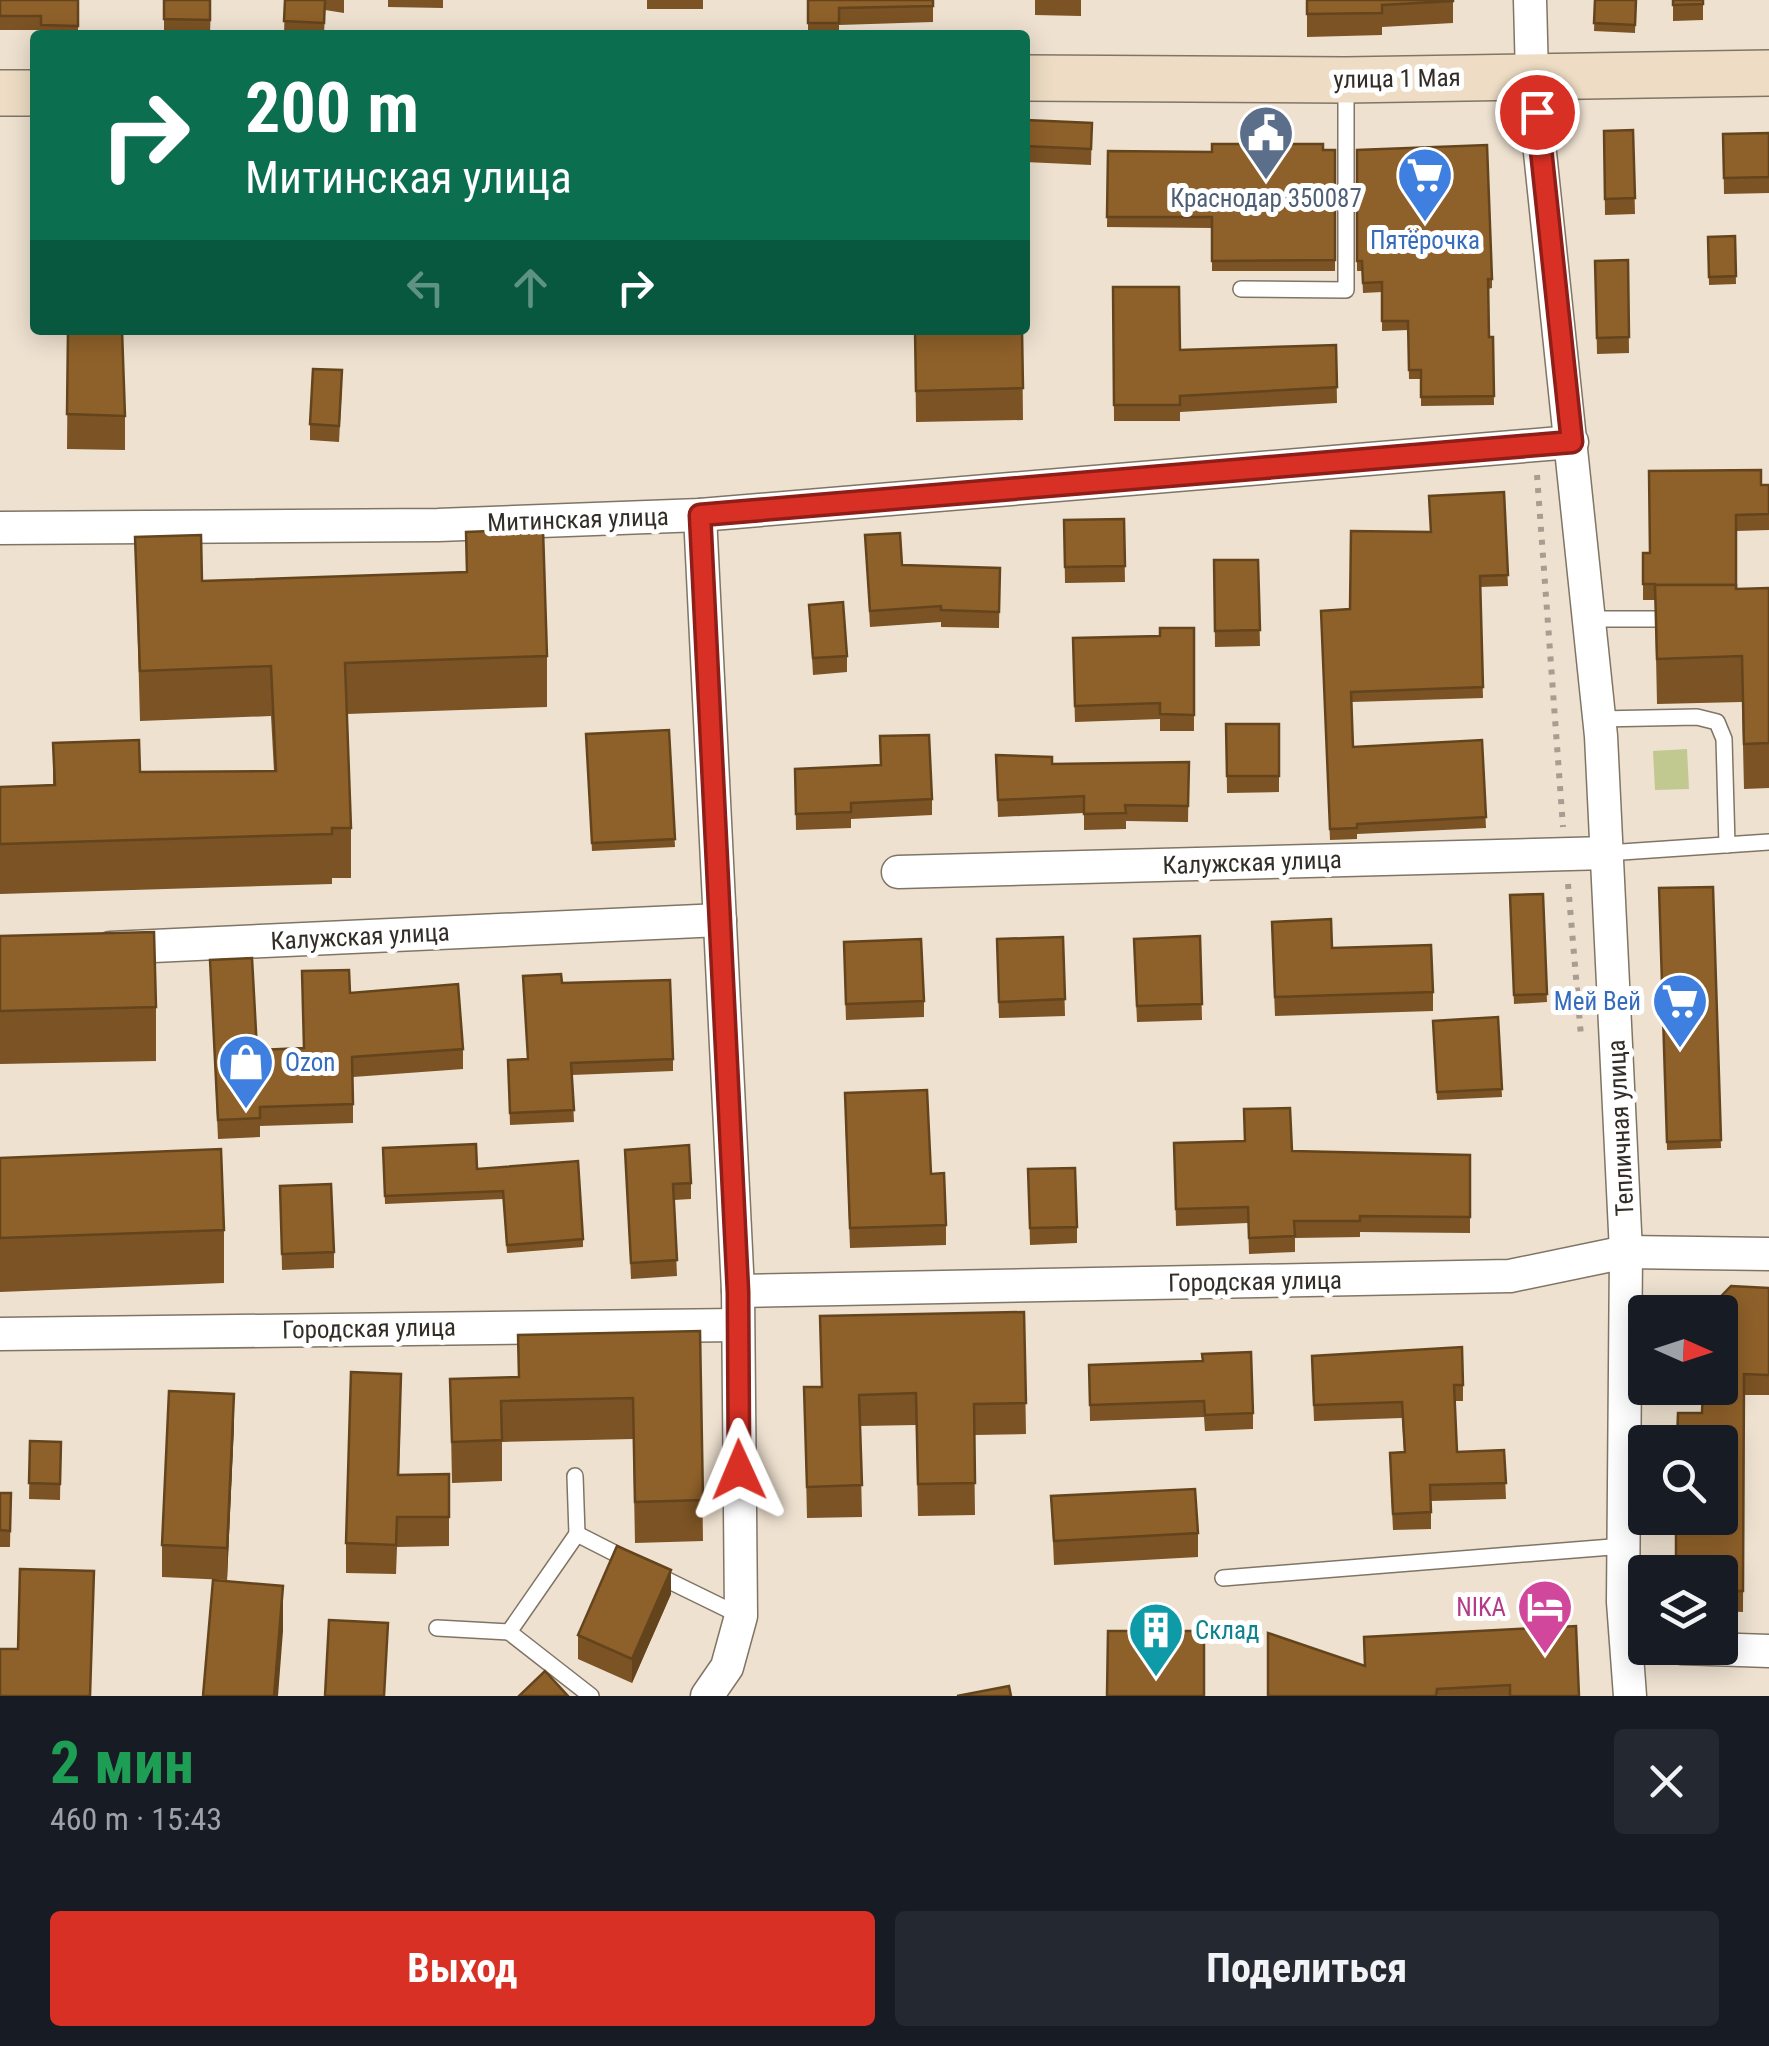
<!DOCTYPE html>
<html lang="ru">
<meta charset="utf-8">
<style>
:root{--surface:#171b24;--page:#242831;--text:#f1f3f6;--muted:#9ea1a6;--accent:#d93025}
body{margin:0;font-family:"Roboto Condensed",sans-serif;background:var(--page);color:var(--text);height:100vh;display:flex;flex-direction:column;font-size:38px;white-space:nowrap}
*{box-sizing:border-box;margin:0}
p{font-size:32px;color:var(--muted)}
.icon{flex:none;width:55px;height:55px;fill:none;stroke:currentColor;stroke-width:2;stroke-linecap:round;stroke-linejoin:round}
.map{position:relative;height:1696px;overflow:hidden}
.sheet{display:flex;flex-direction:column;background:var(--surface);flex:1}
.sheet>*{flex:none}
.hud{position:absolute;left:30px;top:30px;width:1000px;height:305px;border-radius:10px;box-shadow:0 5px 25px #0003;background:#0b6e4f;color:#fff;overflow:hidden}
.needle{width:65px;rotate:93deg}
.fabs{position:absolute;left:1628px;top:1295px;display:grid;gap:20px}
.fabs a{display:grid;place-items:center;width:110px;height:110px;border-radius:10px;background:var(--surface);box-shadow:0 5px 25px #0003;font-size:50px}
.pin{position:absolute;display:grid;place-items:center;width:85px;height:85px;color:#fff;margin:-42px;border:5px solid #fff;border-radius:50%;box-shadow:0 2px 10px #0007}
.me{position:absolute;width:110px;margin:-55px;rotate:359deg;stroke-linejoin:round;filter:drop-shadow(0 0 8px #0008)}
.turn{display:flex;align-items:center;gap:35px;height:210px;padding:0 50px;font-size:45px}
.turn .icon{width:130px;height:130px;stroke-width:2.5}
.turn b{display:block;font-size:70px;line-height:85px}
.lanes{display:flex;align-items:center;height:95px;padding:0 50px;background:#0003;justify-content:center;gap:50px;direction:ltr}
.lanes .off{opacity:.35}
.round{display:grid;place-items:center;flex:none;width:105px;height:105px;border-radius:10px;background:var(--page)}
.summary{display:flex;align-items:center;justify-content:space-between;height:170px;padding:0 50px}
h1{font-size:60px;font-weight:700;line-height:75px;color:#1e9e55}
.primary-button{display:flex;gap:20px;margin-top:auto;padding:20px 50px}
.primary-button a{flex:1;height:115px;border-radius:10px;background:var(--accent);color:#fff;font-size:40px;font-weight:700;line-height:115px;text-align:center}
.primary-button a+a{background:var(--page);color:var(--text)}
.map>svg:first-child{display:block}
</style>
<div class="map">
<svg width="1769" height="1696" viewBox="0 0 1769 1696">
<rect width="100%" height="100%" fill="#eee1d0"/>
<polygon fill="#c1c890" points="1687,749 1689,789 1655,790 1653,751"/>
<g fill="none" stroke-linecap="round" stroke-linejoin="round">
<g stroke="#807565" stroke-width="18">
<g id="lane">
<polyline points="1241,289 1346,290 1346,84"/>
<polyline points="1591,619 1675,619"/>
<polyline points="1599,719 1697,717 1717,722 1724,739 1727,845"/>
<polyline points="1607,853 1769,842"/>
<polyline points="575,1476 577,1534"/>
<polyline points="655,1574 741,1616"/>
<polyline points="1223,1578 1624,1546"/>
<polyline points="437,1628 509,1632"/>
<polyline points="591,1696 509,1632 577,1534 630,1561"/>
</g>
</g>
<g stroke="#807565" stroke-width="35">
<g id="street">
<polyline points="1530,0 1532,76 1601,736 1626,1252 1623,1602 1630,1696"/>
<polyline points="700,515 738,1291 741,1616 727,1667 707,1696"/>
<polyline points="0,528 438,525 700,515 1572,442"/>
<polyline points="898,872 1607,853"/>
<polyline points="110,948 720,920"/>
<polyline points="738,1291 1510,1276 1626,1252 1769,1254"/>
<polyline points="0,1334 737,1325"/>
<polyline points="1681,1648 1769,1651"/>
</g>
</g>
<g stroke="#807565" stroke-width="48">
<g id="secondary">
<polyline points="1025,78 1346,80 1769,73"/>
<polyline points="0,93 35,93"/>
</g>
</g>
<g stroke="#a79d90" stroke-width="6" stroke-dasharray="5 8" stroke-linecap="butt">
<polyline points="1537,475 1563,827"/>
<polyline points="1568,884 1581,1036"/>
</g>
<use href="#lane" stroke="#fff" stroke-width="15"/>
<use href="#street" stroke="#fff" stroke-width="32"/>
<use href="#secondary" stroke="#eeddc4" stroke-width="45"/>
</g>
<g fill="#7b5324">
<polygon points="0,0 78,0 78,35 41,35 41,30 0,30"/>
<polygon points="164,0 211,0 210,35 164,35"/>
<polygon points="285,0 344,0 344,13 325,10 324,35 284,34"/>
<polygon points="388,0 443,0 443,8 388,7"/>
<rect x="647" y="0" width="56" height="9"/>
<polygon points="808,0 933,0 933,22 839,25 839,35 808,35"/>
<polygon points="1035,0 1081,0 1081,16 1035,15"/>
<polygon points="1307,0 1453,0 1453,23 1382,27 1382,35 1307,37"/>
<polygon points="1595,0 1636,0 1635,33 1594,31"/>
<polygon points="1673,0 1703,0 1703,20 1673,21"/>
<polygon points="1026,120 1092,123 1091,165 1025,162"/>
<polygon points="1633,130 1635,214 1605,215 1604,131"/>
<polygon points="1769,133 1769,193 1724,194 1723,134"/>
<polygon points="1335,150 1335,271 1212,271 1212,228 1107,227 1108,151 1212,152"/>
<polygon points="1357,150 1492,279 1492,288 1488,289 1489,337 1493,337 1494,405 1421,406 1421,379 1409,379 1408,330 1382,331 1382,292 1363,293 1362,271 1357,271"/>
<polygon points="1735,236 1736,284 1709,285 1708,237"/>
<polygon points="1628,260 1629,353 1597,354 1595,261"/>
<polygon points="1113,287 1180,350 1336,345 1337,403 1180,412 1180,421 1114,421"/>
<polygon points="68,330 125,416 125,450 67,449"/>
<polygon points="915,330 1022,330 1023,420 916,422"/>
<polygon points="342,386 339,442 310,440 310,424"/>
<polygon points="1761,485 1769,485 1769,530 1736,531 1736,589 1769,588 1769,788 1744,789 1742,702 1657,704 1655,608 1655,600 1643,600 1643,553 1650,553"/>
<polygon points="1504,492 1508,586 1480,587 1483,698 1352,702 1353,747 1482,740 1486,828 1357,834 1357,839 1330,840 1321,621 1350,609 1430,532"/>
<polygon points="1124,519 1125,582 1065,583 1064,520"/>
<polygon points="466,532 547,656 547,707 347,714 351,828 351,878 332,878 332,884 0,894 0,787 53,785 53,743 140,772 274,771 271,716 140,721 135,537 202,581 466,572"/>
<polygon points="865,535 902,565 1000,568 999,628 941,627 941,622 870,627"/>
<polygon points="1214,560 1258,560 1260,646 1215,647"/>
<polygon points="809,605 847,656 847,672 813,675"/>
<polygon points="1194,628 1194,731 1160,731 1160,719 1075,722 1073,655"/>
<polygon points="1226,724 1279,724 1279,792 1227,793"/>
<polygon points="669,730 675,847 592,851 586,734"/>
<polygon points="996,755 1052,764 1189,762 1188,822 1126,821 1126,829 1084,830 1084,813 998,817"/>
<polygon points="795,769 932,799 932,815 851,819 851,828 796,830"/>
<polygon points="1713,887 1721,1148 1667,1150 1659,888"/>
<polygon points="1543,894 1547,1002 1514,1004 1510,895"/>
<polygon points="0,936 156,1007 156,1061 0,1064"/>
<polygon points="1200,936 1202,1020 1137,1022 1134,955"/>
<polygon points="1063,937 1065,1016 999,1018 997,955"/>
<polygon points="1272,941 1332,948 1433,992 1433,1011 1275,1016"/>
<polygon points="844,959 924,1001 924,1017 846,1020"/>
<polygon points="210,960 257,1050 304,1048 350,993 463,1049 463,1069 353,1077 353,1123 260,1126 260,1137 218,1139"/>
<polygon points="562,983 673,1059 673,1071 572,1075 574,1122 510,1125 508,1060 527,1059"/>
<polygon points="1498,1017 1502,1097 1437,1100 1433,1021"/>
<polygon points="845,1113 931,1174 946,1225 946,1245 850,1248"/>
<polygon points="1174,1143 1292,1151 1470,1155 1470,1233 1360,1232 1360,1237 1295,1238 1295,1252 1249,1254 1248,1223 1176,1226"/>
<polygon points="383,1148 477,1169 583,1239 583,1247 507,1253 503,1199 385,1204"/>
<polygon points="625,1150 691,1183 691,1199 674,1200 677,1276 631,1279"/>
<polygon points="0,1158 224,1230 224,1283 0,1292"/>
<polygon points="1028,1169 1077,1227 1077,1243 1030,1245"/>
<polygon points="280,1186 334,1252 334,1268 282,1270"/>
<polygon points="1769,1288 1769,1395 1744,1395 1743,1612 1720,1611 1720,1572 1702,1413"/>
<polygon points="1024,1312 1026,1434 974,1435 975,1515 918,1516 916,1425 860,1426 862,1517 807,1518 804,1387 821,1387 820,1316"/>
<polygon points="700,1331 703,1541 635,1543 633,1439 502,1442 502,1481 452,1483 450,1379 519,1377 518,1335"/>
<polygon points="1089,1365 1253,1413 1253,1429 1205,1431 1204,1417 1090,1421"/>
<polygon points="1312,1372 1463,1385 1463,1401 1454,1401 1457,1452 1504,1450 1506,1499 1431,1501 1431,1529 1393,1530 1390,1469 1404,1452 1402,1418 1314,1421"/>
<polygon points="401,1403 399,1475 449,1474 449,1546 397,1547 396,1574 346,1573 346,1543"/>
<polygon points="234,1425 227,1580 162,1577 162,1545"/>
<polygon points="30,1441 61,1442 60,1500 29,1499"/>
<polygon points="0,1493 11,1493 10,1547 0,1547"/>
<polygon points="1051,1496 1198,1533 1198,1557 1054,1565"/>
<polygon points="671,1594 632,1683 578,1659 578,1635"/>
<polygon points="1364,1637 1579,1696 1268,1696 1364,1665"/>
</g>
<g fill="#64441d">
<polygon points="234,1394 234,1425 227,1580 227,1548"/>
<polygon points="671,1570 671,1594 632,1683 632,1659"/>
<polygon points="283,1586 283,1631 278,1696 274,1696"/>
</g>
<g fill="#8f612a" stroke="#64441d" stroke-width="2.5">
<polygon points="0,0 78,0 78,26 41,25 41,16 0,16"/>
<polygon points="164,0 210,0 210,20 164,19"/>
<polygon points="285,0 325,0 324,23 284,21"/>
<polygon points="808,0 933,0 933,6 839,8 839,23 808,23"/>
<polygon points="1307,0 1453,0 1453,1 1382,5 1382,13 1307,14"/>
<polygon points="1595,0 1636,0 1635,25 1594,23"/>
<polygon points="1673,0 1703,0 1703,4 1673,5"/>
<polygon points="1026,120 1092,123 1091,149 1025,146"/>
<polygon points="1633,130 1635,198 1605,199 1604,131"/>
<polygon points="1769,133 1769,177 1724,178 1723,134"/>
<polygon points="1212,144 1323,144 1323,150 1335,150 1335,260 1212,261 1212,217 1107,217 1108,151 1212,152"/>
<polygon points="1487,145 1492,279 1488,279 1489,337 1493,337 1494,396 1421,397 1421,370 1409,370 1408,321 1382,321 1382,282 1363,283 1362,261 1357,261 1357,150"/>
<polygon points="1735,236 1736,276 1709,277 1708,237"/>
<polygon points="1628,260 1629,337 1597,338 1595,261"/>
<polygon points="1113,287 1179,287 1180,350 1336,345 1337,387 1180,396 1180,405 1114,405"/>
<polygon points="68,330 122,330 125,416 67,414"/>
<polygon points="915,330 1022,330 1023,388 916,391"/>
<polygon points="313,369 342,370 339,426 310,424"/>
<polygon points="1761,470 1761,485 1769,485 1769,514 1736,515 1736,589 1736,585 1655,585 1655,592 1655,584 1643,584 1643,553 1650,553 1649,471"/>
<polygon points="1504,492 1508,575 1480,576 1483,687 1351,692 1353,747 1482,740 1486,817 1357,824 1357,828 1330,829 1321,611 1350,609 1351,531 1431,532 1429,496"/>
<polygon points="1124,519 1125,566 1065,567 1064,520"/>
<polygon points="543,529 547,656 345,663 351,828 332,828 332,834 0,844 0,787 55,785 53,743 139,740 140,772 276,771 271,666 140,671 135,537 201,535 202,581 467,572 466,532"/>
<polygon points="900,533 902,565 1000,568 999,612 941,610 941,606 870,611 865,535"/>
<polygon points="1214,560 1258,560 1260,630 1215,631"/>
<polygon points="1655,585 1736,585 1736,589 1769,588 1769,743 1744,744 1742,656 1657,659"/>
<polygon points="843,602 847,656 813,658 809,605"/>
<polygon points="1160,628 1194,628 1194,715 1160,714 1160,703 1075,706 1073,638 1160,636"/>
<polygon points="1226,724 1279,724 1279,776 1227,776"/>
<polygon points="669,730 675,839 592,843 586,734"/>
<polygon points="929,735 932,799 851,803 851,812 796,814 795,769 881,765 880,736"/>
<polygon points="996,755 1052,757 1052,764 1189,762 1188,806 1125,805 1126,813 1084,814 1084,796 998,800"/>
<polygon points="1713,887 1721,1140 1667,1142 1659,888"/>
<polygon points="1543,894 1547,994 1514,995 1510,895"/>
<polygon points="1331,919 1332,948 1431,945 1433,992 1275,997 1272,922"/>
<polygon points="154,932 156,1007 0,1011 0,936"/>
<polygon points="1200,936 1202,1004 1137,1006 1134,939"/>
<polygon points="1063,937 1065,999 999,1002 997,939"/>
<polygon points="921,939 924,1001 846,1004 844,942"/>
<polygon points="252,958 257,1050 304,1048 302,971 349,970 350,993 458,984 463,1049 352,1057 353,1104 260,1107 260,1118 218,1120 210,960"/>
<polygon points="561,974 562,983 670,980 673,1059 571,1063 574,1110 510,1113 508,1060 528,1059 523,976"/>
<polygon points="1498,1017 1502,1089 1437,1092 1433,1021"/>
<polygon points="927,1090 931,1174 944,1173 946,1225 850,1228 845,1093"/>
<polygon points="1290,1108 1292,1151 1470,1155 1470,1217 1360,1216 1360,1221 1294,1221 1295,1236 1249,1238 1248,1207 1176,1209 1174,1143 1245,1141 1244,1109"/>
<polygon points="476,1144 477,1169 578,1161 583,1239 507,1245 503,1191 385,1196 383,1148"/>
<polygon points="689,1145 691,1183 673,1184 677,1260 631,1263 625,1150"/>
<polygon points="221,1149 224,1230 0,1238 0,1158"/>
<polygon points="1075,1168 1077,1227 1030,1228 1028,1169"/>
<polygon points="331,1184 334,1252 282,1254 280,1186"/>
<polygon points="1731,1286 1769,1288 1769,1375 1744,1374 1743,1591 1720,1591 1720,1572 1676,1572 1676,1518 1720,1518 1720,1442 1677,1442 1678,1413 1702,1413 1703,1388 1720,1388 1720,1312 1706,1312"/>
<polygon points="1024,1312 1026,1403 974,1404 975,1483 918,1484 916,1393 859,1395 862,1485 807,1487 804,1387 822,1387 820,1316"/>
<polygon points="700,1331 703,1500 635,1502 633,1398 501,1401 502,1440 452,1442 450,1379 519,1377 518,1335"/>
<polygon points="1462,1347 1463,1385 1454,1385 1457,1452 1504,1450 1506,1483 1430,1485 1431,1512 1393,1514 1390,1453 1405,1452 1402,1402 1314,1405 1312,1356"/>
<polygon points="1251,1352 1253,1413 1205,1415 1204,1401 1090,1405 1089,1365 1203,1361 1202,1354"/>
<polygon points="351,1372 401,1374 398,1475 449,1474 449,1517 397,1517 396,1545 346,1543"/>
<polygon points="169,1391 234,1394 227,1548 162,1545"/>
<polygon points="30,1441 61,1442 60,1484 29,1483"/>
<polygon points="1195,1489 1198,1533 1054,1541 1051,1496"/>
<polygon points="0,1493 11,1493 10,1531 0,1530"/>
<polygon points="617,1546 671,1570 632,1659 578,1635"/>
<polygon points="20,1569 94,1571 90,1696 0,1696 0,1649 18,1649"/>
<polygon points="213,1580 283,1586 274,1696 203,1696"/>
<polygon points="329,1620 388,1623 384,1696 325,1696"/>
<polygon points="1576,1626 1579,1696 1510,1696 1510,1685 1437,1689 1436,1696 1268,1696 1268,1633 1365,1666 1364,1637"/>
<polygon points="1108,1631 1204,1631 1204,1696 1107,1696"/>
<polygon points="545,1671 568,1696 519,1696"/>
<polygon points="1009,1686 1011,1696 957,1696"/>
</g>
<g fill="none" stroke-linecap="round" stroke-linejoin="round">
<g stroke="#8d1f18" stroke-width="25">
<polyline id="route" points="739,1470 738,1292 700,515 1572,442 1537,112"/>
</g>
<use href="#route" stroke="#d93025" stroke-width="18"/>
</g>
<defs>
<g id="civic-pin" transform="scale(2.875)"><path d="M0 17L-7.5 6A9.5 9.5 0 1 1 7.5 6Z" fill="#5c6f8a" stroke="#fff"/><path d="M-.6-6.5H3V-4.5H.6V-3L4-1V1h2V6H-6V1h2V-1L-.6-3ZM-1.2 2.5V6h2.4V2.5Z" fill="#fff"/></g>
<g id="supermarket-pin" transform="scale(2.875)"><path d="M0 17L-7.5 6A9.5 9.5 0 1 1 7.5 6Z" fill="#3f7fe0" stroke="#fff"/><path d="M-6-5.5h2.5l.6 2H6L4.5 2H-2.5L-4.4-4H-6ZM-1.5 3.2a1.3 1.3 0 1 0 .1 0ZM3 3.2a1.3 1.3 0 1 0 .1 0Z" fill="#fff"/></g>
<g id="shop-pin" transform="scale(2.875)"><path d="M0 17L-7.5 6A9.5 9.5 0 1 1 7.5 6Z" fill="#3f7fe0" stroke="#fff"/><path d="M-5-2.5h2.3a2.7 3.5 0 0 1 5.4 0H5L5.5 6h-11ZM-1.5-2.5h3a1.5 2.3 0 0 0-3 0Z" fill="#fff"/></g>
<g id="hotel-pin" transform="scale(2.875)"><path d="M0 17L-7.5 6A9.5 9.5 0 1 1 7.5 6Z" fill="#d1479c" stroke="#fff"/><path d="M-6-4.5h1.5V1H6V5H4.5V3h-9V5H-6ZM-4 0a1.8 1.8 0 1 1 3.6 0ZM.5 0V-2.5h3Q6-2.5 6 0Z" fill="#fff"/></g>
<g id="building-pin" transform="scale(2.875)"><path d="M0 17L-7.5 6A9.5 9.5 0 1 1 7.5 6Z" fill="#0f9aa8" stroke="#fff"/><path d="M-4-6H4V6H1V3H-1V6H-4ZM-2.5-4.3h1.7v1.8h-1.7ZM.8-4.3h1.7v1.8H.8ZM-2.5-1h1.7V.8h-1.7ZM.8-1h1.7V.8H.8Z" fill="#fff"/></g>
</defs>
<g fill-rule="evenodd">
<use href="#civic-pin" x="1266" y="133"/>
<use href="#supermarket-pin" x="1425" y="175"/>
<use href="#supermarket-pin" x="1680" y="1001"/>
<use href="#shop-pin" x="246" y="1062"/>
<use href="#hotel-pin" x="1545" y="1607"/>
<use href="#building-pin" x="1156" y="1630"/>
</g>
<g text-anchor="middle" stroke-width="10" stroke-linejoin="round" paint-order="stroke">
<g font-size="25" fill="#322d26" stroke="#fff">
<text transform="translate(1397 78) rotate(-1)" y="9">улица 1 Мая</text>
<text transform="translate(578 519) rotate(-2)" y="9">Митинская улица</text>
<text transform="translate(1252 862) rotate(-2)" y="9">Калужская улица</text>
<text transform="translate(360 936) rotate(-3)" y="9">Калужская улица</text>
<text transform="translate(1620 1128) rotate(-93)" y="9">Тепличная улица</text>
<text transform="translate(1255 1281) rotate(-1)" y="9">Городская улица</text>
<text transform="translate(369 1328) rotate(-1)" y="9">Городская улица</text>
</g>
<g font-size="25" fill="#4e5e75" stroke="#fff">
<text x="1266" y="207">Краснодар 350087</text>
</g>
<g font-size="25" fill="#366cbe" stroke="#fff">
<text x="1425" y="249">Пятёрочка</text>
<text x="1641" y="1010" text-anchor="end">Мей Вей</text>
<text x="285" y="1071" text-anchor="start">Ozon</text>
</g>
<g font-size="25" fill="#b23c85" stroke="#fff" text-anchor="end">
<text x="1506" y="1616">NIKA</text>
</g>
<g font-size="25" fill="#0d838f" stroke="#fff" text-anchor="start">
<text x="1195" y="1639">Склад</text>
</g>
</g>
</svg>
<div class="fabs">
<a><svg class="needle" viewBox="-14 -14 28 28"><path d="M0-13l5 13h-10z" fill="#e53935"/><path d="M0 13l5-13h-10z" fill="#9ea1a6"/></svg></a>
<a><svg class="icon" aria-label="search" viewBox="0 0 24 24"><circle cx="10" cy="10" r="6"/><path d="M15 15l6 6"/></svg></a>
<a><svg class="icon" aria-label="layers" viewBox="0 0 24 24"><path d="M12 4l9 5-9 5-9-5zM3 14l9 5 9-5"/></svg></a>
</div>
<div class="pin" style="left:1537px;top:112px;background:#d93025"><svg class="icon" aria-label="arrive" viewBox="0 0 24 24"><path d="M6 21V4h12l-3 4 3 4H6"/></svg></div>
<svg class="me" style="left:739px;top:1470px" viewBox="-20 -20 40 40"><path d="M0-17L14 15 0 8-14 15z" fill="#d93025" stroke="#fff" stroke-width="4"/></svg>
<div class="hud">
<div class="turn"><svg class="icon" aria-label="right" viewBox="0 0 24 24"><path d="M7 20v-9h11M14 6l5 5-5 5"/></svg><div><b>200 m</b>Митинская улица</div></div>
<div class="lanes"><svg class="icon off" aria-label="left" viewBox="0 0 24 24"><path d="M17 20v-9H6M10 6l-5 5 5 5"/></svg><svg class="icon off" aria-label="ahead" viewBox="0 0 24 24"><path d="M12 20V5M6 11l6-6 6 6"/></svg><svg class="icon" aria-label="right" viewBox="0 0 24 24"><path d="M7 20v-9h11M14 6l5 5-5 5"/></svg></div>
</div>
</div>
<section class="sheet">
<div class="summary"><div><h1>2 мин</h1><p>460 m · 15:43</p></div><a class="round"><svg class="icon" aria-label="close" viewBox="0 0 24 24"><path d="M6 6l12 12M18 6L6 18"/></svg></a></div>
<div class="primary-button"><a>Выход</a><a>Поделиться</a></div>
</section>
